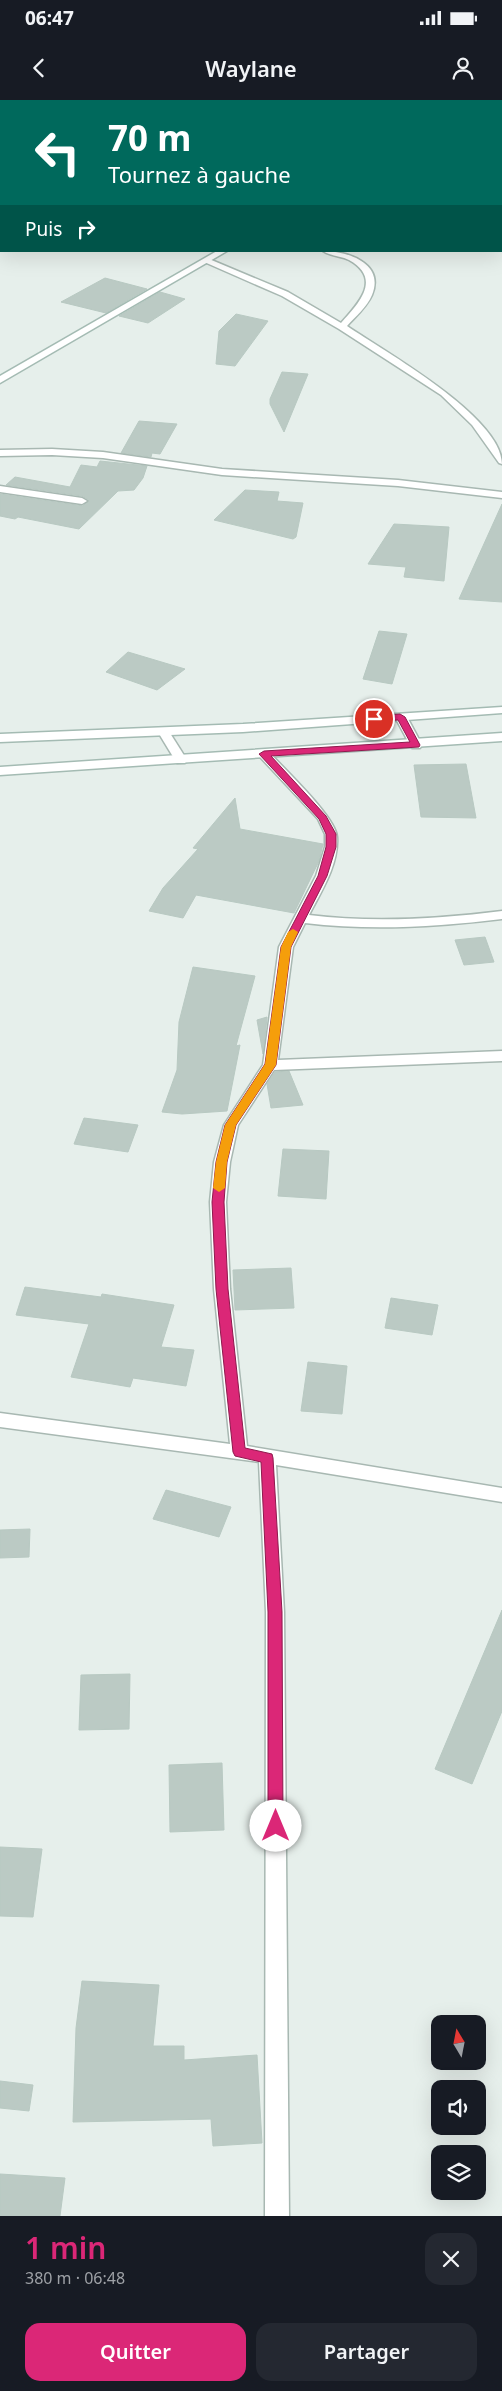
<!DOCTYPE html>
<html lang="fr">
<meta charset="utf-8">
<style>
:root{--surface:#171b24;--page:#242831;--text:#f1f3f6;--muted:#9ea1a6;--accent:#db2777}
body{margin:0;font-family:"Noto Sans",sans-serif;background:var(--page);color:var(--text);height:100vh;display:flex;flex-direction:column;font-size:19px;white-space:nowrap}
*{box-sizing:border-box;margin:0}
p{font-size:16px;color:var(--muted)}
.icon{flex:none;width:28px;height:28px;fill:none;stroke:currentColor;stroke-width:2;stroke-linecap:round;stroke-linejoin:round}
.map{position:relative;height:2116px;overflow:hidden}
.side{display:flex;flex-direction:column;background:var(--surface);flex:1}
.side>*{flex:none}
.guide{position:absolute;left:0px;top:0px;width:502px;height:152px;box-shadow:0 5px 20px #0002;background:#00695c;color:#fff;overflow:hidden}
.needle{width:32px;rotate:350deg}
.buttons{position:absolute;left:431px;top:1915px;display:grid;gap:10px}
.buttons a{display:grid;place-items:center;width:55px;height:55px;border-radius:10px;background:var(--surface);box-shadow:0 5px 20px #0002;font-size:25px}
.pin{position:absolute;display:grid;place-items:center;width:42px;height:42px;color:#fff;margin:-21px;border:2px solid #fff;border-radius:50%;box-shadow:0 1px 5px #0007}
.me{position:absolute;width:55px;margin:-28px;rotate:0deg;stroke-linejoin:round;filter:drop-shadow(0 0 4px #0008)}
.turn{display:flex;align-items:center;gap:18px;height:105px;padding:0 25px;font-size:22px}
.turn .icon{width:65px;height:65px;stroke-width:2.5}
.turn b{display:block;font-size:35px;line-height:42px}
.then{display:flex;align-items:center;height:48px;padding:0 25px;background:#0003;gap:10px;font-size:19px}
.round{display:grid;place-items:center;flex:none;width:52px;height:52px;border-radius:15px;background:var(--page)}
.overview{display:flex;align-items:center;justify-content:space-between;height:85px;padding:0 25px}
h1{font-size:30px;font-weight:600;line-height:38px;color:var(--accent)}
.primary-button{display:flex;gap:10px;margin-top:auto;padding:10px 25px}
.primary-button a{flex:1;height:58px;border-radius:15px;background:var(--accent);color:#fff;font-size:20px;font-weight:600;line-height:58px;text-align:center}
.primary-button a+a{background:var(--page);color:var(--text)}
.status{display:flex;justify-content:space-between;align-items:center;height:35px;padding:0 25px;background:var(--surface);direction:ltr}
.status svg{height:14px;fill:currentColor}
header{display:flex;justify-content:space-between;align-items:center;height:65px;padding:0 25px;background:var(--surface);font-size:22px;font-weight:600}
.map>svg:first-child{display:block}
</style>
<div class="status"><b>06:47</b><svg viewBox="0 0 49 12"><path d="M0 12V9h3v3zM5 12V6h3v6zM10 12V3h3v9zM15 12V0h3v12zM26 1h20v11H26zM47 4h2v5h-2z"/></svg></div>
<header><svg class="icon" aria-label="back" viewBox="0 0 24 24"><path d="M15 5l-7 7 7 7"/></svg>Waylane<svg class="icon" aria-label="person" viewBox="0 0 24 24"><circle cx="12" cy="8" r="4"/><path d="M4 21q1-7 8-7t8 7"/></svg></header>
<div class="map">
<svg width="502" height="2116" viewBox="0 0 502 2116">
<rect width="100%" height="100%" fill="#e6efeb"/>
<g fill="#bbcac4" stroke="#b8c9c2">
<polygon points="105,178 147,189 106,213 61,202"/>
<polygon points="160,192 185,199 148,223 119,216"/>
<polygon points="236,214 268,221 235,266 216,264 219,231"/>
<polygon points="282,272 308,274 284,332 270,304 270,299"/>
<polygon points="139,321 177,324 160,354 152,353 151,357 121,353"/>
<polygon points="100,361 147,366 143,378 134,390 118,391 79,429 18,417 15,419 0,416 0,394 83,406 89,400 82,396 6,385 15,377 70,387 81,365 97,367"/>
<polygon points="245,390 279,392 277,401 303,403 296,437 293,439 214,420"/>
<polygon points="502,404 502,502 459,499"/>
<polygon points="394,424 449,427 444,481 404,477 406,467 368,464"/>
<polygon points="379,531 407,534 392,584 363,579"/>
<polygon points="128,552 185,569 157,590 106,572"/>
<polygon points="466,664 476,718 421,717 414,665"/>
<polygon points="235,698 240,729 323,744 319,761 294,813 196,795 183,818 149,811 163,788 198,749 193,748"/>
<polygon points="485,837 494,862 464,865 455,840"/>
<polygon points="193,867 255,876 236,946 240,945 227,1011 182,1014 162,1012 177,970 179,922"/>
<polygon points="267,917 267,918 263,954 257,920"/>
<polygon points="289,971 303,1005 271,1008 267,984 275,972"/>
<polygon points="84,1018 138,1025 128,1052 74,1044"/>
<polygon points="283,1049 329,1051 326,1099 278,1096"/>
<polygon points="291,1168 294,1208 235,1210 233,1170"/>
<polygon points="25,1187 101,1197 102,1194 174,1205 161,1247 194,1250 186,1286 133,1278 130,1287 71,1277 89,1224 16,1215"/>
<polygon points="391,1198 438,1205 432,1235 385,1228"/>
<polygon points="308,1262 347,1266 342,1314 301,1311"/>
<polygon points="166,1390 231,1407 219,1437 153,1419"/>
<polygon points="30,1429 29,1457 0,1458 0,1430"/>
<polygon points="502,1510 502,1611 472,1684 435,1669"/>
<polygon points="130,1574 129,1629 79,1630 81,1575"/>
<polygon points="222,1663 224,1730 170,1732 169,1665"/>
<polygon points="0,1747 42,1749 33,1817 0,1816"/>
<polygon points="82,1881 159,1885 153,1946 184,1946 184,1960 257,1955 262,2043 213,2046 211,2019 73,2022 76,1928"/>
<polygon points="0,1981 33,1985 29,2011 0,2008"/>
<polygon points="0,2074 65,2078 60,2116 0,2116"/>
</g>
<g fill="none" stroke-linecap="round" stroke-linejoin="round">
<g stroke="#a8b8b2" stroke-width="3">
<g id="street">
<rect x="245" y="0" width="9" height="1"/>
<rect x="501" y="86" width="1" height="4"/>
<rect x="0" y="100" width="1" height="4"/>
<path d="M 323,151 C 347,151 385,163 372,195 C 367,207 355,217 347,226 C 384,251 502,317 502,364 L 499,363 L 472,325 L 441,295 L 339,229 L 282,196 L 202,161 L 209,159 L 288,192 L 341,223 C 358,204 383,179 349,160 C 341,156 330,156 323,151 Z"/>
<polygon points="52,349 103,352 222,369 398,380 502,392 502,398 398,386 222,375 103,358 52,355 0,356 0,350"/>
<polygon points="0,386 82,398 87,401 82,404 0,392"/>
<polygon points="401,614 407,617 422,645 420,648 412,648 410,645 395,617"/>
<polygon points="164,628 168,630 187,660 185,663 177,663 175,660 158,632"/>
<path d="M 264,650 L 268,651 C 283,668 336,717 337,737 C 339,764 321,792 309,815 C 373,823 438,819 502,811 L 502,819 C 436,827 371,831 305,823 L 293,847 L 278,960 L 502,951 L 502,961 L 274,970 L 238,1025 L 230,1062 L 226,1102 L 230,1189 L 247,1346 L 502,1388 L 502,1402 L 276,1365 L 284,1512 L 289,2116 L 265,2116 L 266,1512 L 259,1362 L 0,1327 L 0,1313 L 230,1344 L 214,1189 L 210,1102 L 214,1062 L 224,1025 L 263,965 L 279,847 L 316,776 L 325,747 L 325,734 L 318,719 L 260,657 L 258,654 Z"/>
</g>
</g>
<g stroke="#a4bbb3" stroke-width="3">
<g id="secondary">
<polygon points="217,151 227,151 0,283 0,276"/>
<polygon points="502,607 502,613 243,632 0,642 0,634 243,624"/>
<polygon points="502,633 502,641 0,675 0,667"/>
</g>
</g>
<use href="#street" fill="#fff" fill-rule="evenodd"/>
<use href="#secondary" fill="#fff" fill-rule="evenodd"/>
</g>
<polygon fill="#db2777" stroke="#8e194d" points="400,614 405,617 420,645 419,647 271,656 326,716 336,734 336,747 327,776 291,847 276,965 236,1025 227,1062 224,1102 228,1189 245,1348 272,1354 273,1358 282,1512 283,1726 281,1731 276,1733 270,1731 268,1726 268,1512 261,1362 235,1356 233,1352 216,1189 212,1102 216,1062 225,1025 265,964 281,847 318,776 326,747 326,734 319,719 259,654 264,651 410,642 398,620 374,622 370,619 374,616"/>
<polygon fill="#f59e0b" points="293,829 298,832 291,847 276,965 236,1025 227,1062 225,1088 219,1092 213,1088 216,1062 225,1025 265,964 281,847 288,832"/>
</svg>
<div class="buttons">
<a><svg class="needle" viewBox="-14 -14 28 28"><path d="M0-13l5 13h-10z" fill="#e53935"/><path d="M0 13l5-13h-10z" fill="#9ea1a6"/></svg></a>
<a><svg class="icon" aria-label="sound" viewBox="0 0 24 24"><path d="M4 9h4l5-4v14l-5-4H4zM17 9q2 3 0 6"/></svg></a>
<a><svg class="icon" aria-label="layers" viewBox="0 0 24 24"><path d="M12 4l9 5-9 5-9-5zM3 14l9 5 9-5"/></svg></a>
</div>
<div class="pin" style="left:374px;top:619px;background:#d93025"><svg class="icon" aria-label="arrive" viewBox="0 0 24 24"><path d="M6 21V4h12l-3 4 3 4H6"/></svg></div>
<svg class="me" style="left:276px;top:1726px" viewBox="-20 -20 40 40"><circle r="19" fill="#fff"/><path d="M0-13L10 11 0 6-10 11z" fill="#db2777"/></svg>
<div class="guide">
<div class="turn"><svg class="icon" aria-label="left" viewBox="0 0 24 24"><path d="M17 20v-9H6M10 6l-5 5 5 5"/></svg><div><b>70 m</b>Tournez à gauche</div></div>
<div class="then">Puis<svg class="icon" aria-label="right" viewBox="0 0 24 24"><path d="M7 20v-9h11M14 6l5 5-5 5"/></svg></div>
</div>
</div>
<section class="side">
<div class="overview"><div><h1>1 min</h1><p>380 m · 06:48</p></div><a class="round"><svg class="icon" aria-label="close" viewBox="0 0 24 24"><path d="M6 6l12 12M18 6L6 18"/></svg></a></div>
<div class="primary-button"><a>Quitter</a><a>Partager</a></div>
</section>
